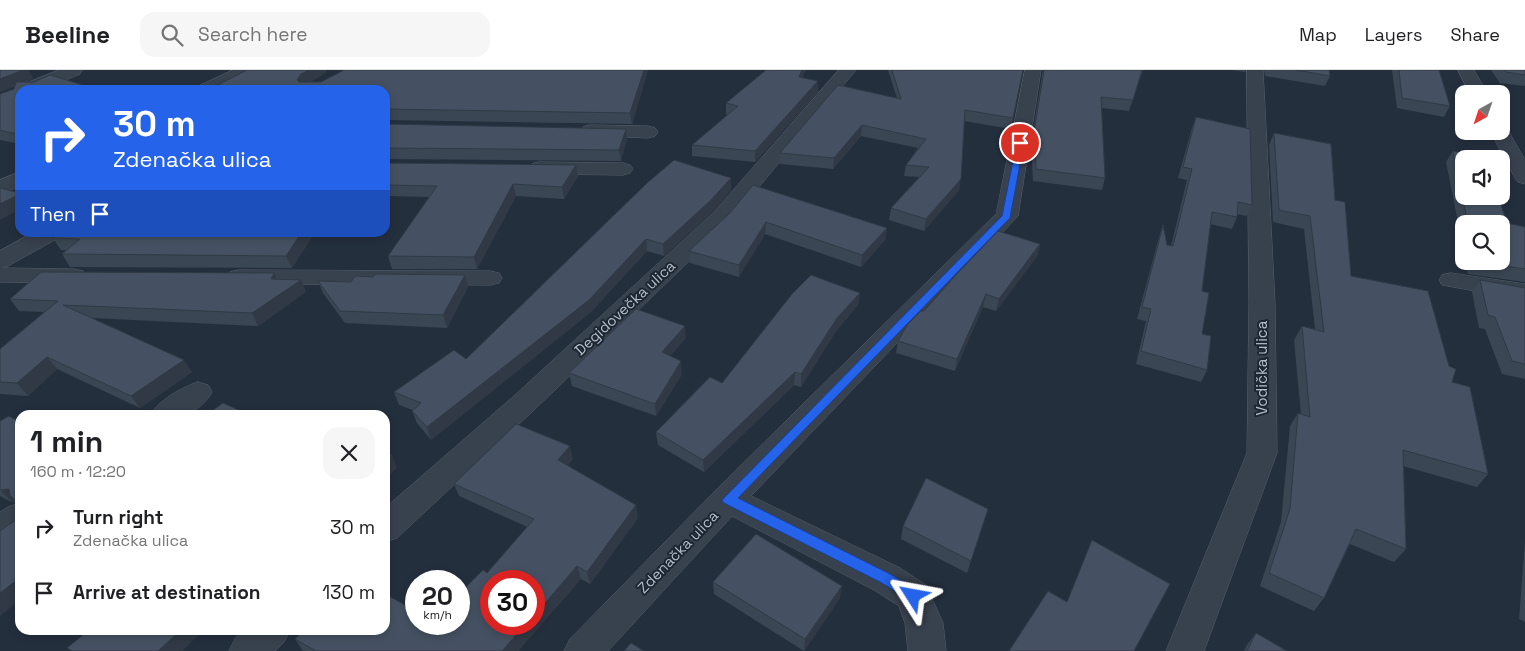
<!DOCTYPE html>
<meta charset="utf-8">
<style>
:root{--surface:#fff;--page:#f6f6f6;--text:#202124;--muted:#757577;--line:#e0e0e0}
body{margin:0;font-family:"Space Grotesk",sans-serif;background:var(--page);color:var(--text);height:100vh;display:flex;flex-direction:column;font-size:19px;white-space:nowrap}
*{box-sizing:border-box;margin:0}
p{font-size:16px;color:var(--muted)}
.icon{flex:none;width:28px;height:28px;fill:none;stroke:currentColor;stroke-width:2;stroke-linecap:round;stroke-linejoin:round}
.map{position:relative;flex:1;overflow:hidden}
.drawer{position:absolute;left:15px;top:340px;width:375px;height:225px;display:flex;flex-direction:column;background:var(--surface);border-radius:15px;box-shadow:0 2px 8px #0003}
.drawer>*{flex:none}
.banner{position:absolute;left:15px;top:15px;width:375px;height:152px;border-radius:15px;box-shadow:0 2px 8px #0003;background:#2563eb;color:#fff;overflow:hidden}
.needle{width:32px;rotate:220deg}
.controls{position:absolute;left:1455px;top:15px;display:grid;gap:10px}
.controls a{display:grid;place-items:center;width:55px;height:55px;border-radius:10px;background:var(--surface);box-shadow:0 2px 8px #0003;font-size:25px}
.speed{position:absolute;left:405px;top:500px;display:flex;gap:10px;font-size:25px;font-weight:700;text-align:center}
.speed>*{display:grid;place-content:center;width:65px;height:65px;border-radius:50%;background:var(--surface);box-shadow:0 2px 8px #0003;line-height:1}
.speed small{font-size:12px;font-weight:400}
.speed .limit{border:8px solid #d22;background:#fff;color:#111}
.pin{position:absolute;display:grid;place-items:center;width:42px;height:42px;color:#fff;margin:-21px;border:2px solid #fff;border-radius:50%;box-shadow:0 1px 5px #0007}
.me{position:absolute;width:55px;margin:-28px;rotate:304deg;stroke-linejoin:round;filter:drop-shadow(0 0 4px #0008)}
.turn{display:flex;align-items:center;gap:18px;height:105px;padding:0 15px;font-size:22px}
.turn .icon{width:65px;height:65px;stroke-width:2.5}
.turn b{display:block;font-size:35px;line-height:42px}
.then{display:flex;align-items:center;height:48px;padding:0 15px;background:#0003;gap:10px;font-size:19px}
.round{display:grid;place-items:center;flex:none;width:52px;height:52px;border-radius:15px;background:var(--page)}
.summary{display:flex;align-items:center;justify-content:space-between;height:85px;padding:0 15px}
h1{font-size:30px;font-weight:800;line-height:38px}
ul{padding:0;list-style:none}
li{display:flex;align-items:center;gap:15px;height:65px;padding:0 15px}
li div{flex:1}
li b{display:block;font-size:19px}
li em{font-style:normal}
header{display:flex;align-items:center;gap:30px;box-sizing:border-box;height:70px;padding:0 25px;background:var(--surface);border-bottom:1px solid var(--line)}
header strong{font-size:24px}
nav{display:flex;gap:28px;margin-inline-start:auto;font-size:18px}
.search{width:350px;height:45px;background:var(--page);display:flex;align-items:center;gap:12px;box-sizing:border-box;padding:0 18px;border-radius:15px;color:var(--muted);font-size:19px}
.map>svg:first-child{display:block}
</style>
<header>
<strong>Beeline</strong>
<div class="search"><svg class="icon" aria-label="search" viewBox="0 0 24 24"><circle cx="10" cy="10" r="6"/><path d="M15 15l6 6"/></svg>Search here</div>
<nav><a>Map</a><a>Layers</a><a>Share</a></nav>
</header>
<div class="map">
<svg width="1525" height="581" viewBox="0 0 1525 581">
<rect width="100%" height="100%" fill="#242f3e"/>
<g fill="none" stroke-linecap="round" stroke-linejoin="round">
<g stroke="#565f6c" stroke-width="1">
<g id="minor">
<polygon points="59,0 82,0 80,4 40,20 20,20 20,24 16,20 19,16"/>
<polygon points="233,0 255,0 253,4 219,20 196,20 199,16"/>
<polygon points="839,0 856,0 729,153 534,340 397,468 385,472 385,438 514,326 713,143"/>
<polygon points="1025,0 1041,0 1018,146 751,426 900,498 926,515 943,553 946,581 908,581 905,553 899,536 874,520 732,446 608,581 564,581 570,569 716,420 996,144"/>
<polygon points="1247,0 1263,0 1275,234 1277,383 1204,581 1166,581 1247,383 1249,234"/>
<polygon points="1458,0 1474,0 1488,24 1470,24"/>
<polygon points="590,55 648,56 655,58 658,62 655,66 648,68 583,65 580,61 583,57"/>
<polygon points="1501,56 1506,57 1525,90 1525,114 1518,112 1515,108 1490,61 1501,61"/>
<polygon points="539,92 623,93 630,95 633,99 630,103 623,105 539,104 532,102 529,98 532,94"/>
<polygon points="20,102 20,116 0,124 0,110"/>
<polygon points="34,162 63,162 60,167 8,196 2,198 74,199 83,201 86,206 83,211 74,213 0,212 0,181"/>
<polygon points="239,200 490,201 499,203 502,208 499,213 490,215 239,214 230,212 227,207 230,202"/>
<polygon points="1451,203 1525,214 1525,230 1442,215 1439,210 1442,205"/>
<path d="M 198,312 L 208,315 L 212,322 C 197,348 176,345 150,345 C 159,330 182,317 198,312 Z"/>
<polygon points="20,433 20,464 12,470 0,474 0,442 8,437"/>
<polygon points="244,560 290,560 284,572 275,581 229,581 235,569"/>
</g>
</g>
<use href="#minor" fill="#38414e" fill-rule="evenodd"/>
</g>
<g fill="#3b4654">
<polygon points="0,0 28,0 33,8 26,12 34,12 50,5 99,20 20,20 20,74 0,70 0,24 14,19 15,16 0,22"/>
<polygon points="648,0 632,54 385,50 385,20 208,20 327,2 310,12"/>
<polygon points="888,0 1023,0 1011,59 964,51 959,120 924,161 889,150 891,138 919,107 904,106 906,95 918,78 861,66 833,99 780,94 780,83 897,28"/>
<polygon points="1043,0 1143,0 1129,41 1101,38 1105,108 1102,120 1033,111 1031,73"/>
<polygon points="1232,0 1246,0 1245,2"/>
<polygon points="1264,0 1329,0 1330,6 1325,16 1265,6"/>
<polygon points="1392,0 1439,0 1450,36 1444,47 1397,38"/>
<polygon points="1491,0 1525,0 1525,16 1500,13"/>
<polygon points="803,8 818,22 755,92 692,86 692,75 728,45 726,44 726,33"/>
<polygon points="1196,47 1252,135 1246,146 1237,144 1237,147 1232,159 1210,154 1202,221 1202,264 1207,300 1201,312 1136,294 1146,251 1137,249 1159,167 1163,155 1167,175 1171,176 1187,110 1178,108 1192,58"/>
<polygon points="385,54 627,69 621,91 385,89"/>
<polygon points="1274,63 1335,130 1351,206 1452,312 1488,404 1477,417 1403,396 1406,479 1394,492 1350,474 1324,528 1314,541 1260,516 1281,452 1290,356 1298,343 1301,344 1294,270 1302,256 1315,259 1304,159 1273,152 1269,75"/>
<polygon points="1453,81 1507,153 1525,157 1525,212 1468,204 1465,191 1501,191 1501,154 1464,154 1464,182 1446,92"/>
<polygon points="385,93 576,95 578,106 564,129 516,126 477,199 392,199 388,186 429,127 385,126"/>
<polygon points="731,108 731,120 712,142 664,186 647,181 591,242 431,370 417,353 412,341 413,340 399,335 394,322 466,289"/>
<polygon points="730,143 887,158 885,170 861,197 765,164 739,207 690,193 689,181"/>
<polygon points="59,162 315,162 292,198 70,197 62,184 67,180 61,180 53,168"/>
<polygon points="1040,174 1037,186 996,241 983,237 955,301 896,283 898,271 924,241"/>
<polygon points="465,205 468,217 447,258 345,253 323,223 318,211 351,212 373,207"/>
<polygon points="277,209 301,210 306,222 258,256 92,248 192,302 140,338 57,299 28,326 0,324 0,279 44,242 19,241 10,229"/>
<polygon points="1480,210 1525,218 1525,309 1502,304 1485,259 1479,258 1472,222"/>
<polygon points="860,223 858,235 836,261 801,317 794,315 704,402 658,375 656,362"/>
<polygon points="686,268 670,286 682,304 656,346 572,316 569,303"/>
<polygon points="0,351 20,352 20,437 16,433 13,433 0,426"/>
<polygon points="573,389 567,396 638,448 590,514 581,509 518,581 303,581 295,569 416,554 459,554 487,503 527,457 459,426 454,414"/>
<polygon points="988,439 967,503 901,469 903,456"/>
<polygon points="1525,471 1525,552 1519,549"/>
<polygon points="713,512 840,528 804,581 714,524"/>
<polygon points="1256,563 1287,581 1244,581 1247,575"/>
</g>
<g fill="#303945">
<polygon points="23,0 28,0 33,8 0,22 0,9"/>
<polygon points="309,0 326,0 327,2 305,14 301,20 297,10 301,4"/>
<polygon points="644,0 648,0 632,54 630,43"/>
<polygon points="802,0 806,0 798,17 799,7"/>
<polygon points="818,11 818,22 755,92 755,81"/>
<polygon points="862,55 861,66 833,99 834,88"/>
<polygon points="626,59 627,69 621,91 619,80"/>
<polygon points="576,95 578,106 564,129 562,117"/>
<polygon points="731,108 731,120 712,142 664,186 663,174"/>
<polygon points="961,109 959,120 924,161 926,149"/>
<polygon points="513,114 516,126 477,199 474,187"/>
<polygon points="20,124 20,139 0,150 0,134"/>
<polygon points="766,152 765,164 739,207 739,195"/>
<polygon points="887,158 885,170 861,197 862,185"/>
<polygon points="302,162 315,162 292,198 286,186"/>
<polygon points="646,169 647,181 591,242 431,370 427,357"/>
<polygon points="1040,174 1037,186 996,241 999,229"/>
<polygon points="274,203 280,216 271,209"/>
<polygon points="465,205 468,217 447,258 443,245"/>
<polygon points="301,210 306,222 258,256 252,243"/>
<polygon points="860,223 858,235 836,261 801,317 801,304 837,248"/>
<polygon points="986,224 983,237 955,301 957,289"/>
<polygon points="685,256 686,268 663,294 662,282"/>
<polygon points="47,287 57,299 28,326 17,313"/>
<polygon points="184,290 192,302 140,338 131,326"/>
<polygon points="681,291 682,304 656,346 655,334"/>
<polygon points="795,302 794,315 704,402 703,390"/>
<polygon points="570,376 573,389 561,403 558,390"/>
<polygon points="392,385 397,398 385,409 385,391"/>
<polygon points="9,419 10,426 16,433 13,433 1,421"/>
<polygon points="636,435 638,448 590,514 587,502"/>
<polygon points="577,496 581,509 518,581 502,581 526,554 534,554 534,546"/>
<polygon points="20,508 20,530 0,546 0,523"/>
<polygon points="842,516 840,528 804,581 805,569"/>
<polygon points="181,560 204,560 182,581 158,581"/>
</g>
<g fill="#455162" stroke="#303945">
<polygon points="0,0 23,0 0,9"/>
<polygon points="247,0 309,0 301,4 297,10 299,12 321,12 344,0 644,0 630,43 385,39 385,20 208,20"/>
<polygon points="766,0 802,0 799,7 818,11 755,81 692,75 738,36 726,33"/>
<polygon points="892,0 1023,0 1013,48 965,40 961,109 926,149 891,138 929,97 906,95 926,69 862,55 834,88 780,83 838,15 901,29"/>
<polygon points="1044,0 1142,0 1133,30 1101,27 1105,108 1036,99 1034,62"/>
<polygon points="1296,0 1329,0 1330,6"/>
<polygon points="1399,0 1439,0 1450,36 1402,28"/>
<polygon points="1504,0 1525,0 1525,5 1506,2"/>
<polygon points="50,5 99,20 20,20 20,65 0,60 0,24 14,19 16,12 34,12"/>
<polygon points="1196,47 1250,59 1252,135 1238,132 1237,147 1212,142 1202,221 1209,223 1202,264 1211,266 1207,300 1141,281 1151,239 1142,237 1163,155 1167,175 1173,176 1192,99 1183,97"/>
<polygon points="385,54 626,59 619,80 385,78"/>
<polygon points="1274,63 1331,74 1335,130 1345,132 1351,206 1428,221 1449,296 1456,299 1452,312 1470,317 1488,404 1403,380 1406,479 1356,459 1324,528 1269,503 1290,439 1298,343 1310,347 1302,256 1324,262 1310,146 1279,140"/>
<polygon points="1453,81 1485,87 1486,89 1464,89 1464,126 1498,126 1507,153 1525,157 1525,199 1476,192 1501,191 1501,154 1468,154"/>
<polygon points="674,90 731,108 711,130 663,174 646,169 589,230 427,357 412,341 421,333 394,322 454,280 466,289 646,114"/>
<polygon points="385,93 576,95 562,117 513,114 474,187 388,186 437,116 385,115"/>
<polygon points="753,115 887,158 862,185 766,152 739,195 689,181 730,143"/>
<polygon points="0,118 20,123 20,124 0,134"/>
<polygon points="998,161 1040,174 999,229 986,224 957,289 898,271 908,254 921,241 924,241 955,206"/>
<polygon points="59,162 302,162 286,186 62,184 80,169 53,168"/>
<polygon points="41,202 274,203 271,209 301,210 252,243 63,235 184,290 131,326 47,287 17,313 0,312 0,279 58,231 10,229"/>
<polygon points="375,204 465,205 443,245 340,241 318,211 351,212 355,206 373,207"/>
<polygon points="811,205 860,223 837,248 801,304 795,302 703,390 656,362 710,307 722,313 792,224"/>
<polygon points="1480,210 1525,218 1525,294 1512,291 1495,247 1488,245"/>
<polygon points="636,239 685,256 662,282 681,291 655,334 569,303"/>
<polygon points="223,333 250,345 206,345"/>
<polygon points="9,346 20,352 20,432 10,426 9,419 0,420 0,351"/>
<polygon points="516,354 570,376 558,390 636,435 587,502 577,496 534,546 534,511 491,511 491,554 526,554 502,581 316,581 295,569 304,560 385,560 385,524 416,541 416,554 459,554 459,524 483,500 487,503 534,449 454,414"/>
<polygon points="385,382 392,385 385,391"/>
<polygon points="926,408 988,439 971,491 903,456"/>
<polygon points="20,441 20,446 16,444"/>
<polygon points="20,447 20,508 0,523 0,461"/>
<polygon points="756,464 842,516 805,569 713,512"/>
<polygon points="1092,470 1170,514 1134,581 1009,581 1048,521 1067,532"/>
<polygon points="89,560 181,560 158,581 72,581 67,578"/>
<polygon points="1256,563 1287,581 1247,581"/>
<polygon points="631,573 644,581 624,581"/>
</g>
<polygon fill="#2563eb" stroke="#184099" points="1017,71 1024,73 1010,148 738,428 892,505 918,521 920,526 918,531 913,533 882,513 724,433 722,430 1002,146"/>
<g text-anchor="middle" stroke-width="4" stroke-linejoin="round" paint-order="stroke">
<g font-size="15" fill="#b4bcc9" stroke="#1d2633">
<text transform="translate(625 238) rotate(-43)" y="5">Degidovečka ulica</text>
<text transform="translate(1262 298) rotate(-90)" y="5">Vodička ulica</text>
<text transform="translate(678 482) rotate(-46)" y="5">Zdenačka ulica</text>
</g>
</g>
</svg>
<div class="controls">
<a><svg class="needle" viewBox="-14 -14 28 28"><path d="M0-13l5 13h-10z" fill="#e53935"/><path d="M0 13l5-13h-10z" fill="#757577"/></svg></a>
<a><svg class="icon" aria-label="sound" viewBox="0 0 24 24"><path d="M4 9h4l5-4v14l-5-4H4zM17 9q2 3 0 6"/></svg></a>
<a><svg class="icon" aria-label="search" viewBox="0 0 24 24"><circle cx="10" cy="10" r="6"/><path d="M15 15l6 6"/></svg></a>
</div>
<div class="speed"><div>20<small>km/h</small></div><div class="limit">30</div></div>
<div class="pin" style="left:1020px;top:73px;background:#d93025"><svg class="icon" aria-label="arrive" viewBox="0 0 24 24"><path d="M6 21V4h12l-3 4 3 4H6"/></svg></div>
<svg class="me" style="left:913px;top:526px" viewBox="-20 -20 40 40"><path d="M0-17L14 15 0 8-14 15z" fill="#2563eb" stroke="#fff" stroke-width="4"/></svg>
<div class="banner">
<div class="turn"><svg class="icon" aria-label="right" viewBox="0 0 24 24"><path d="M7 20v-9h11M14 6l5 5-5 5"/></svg><div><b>30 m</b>Zdenačka ulica</div></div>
<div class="then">Then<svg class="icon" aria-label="arrive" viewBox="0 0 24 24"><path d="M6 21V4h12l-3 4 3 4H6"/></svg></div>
</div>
<section class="drawer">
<div class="summary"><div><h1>1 min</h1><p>160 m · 12:20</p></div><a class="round"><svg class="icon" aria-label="close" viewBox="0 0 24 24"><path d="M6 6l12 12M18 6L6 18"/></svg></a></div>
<ul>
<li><svg class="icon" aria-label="right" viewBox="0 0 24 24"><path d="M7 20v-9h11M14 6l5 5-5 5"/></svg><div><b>Turn right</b><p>Zdenačka ulica</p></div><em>30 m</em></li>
<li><svg class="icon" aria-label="arrive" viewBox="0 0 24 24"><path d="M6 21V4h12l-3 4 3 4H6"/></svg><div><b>Arrive at destination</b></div><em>130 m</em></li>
</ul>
</section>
</div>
